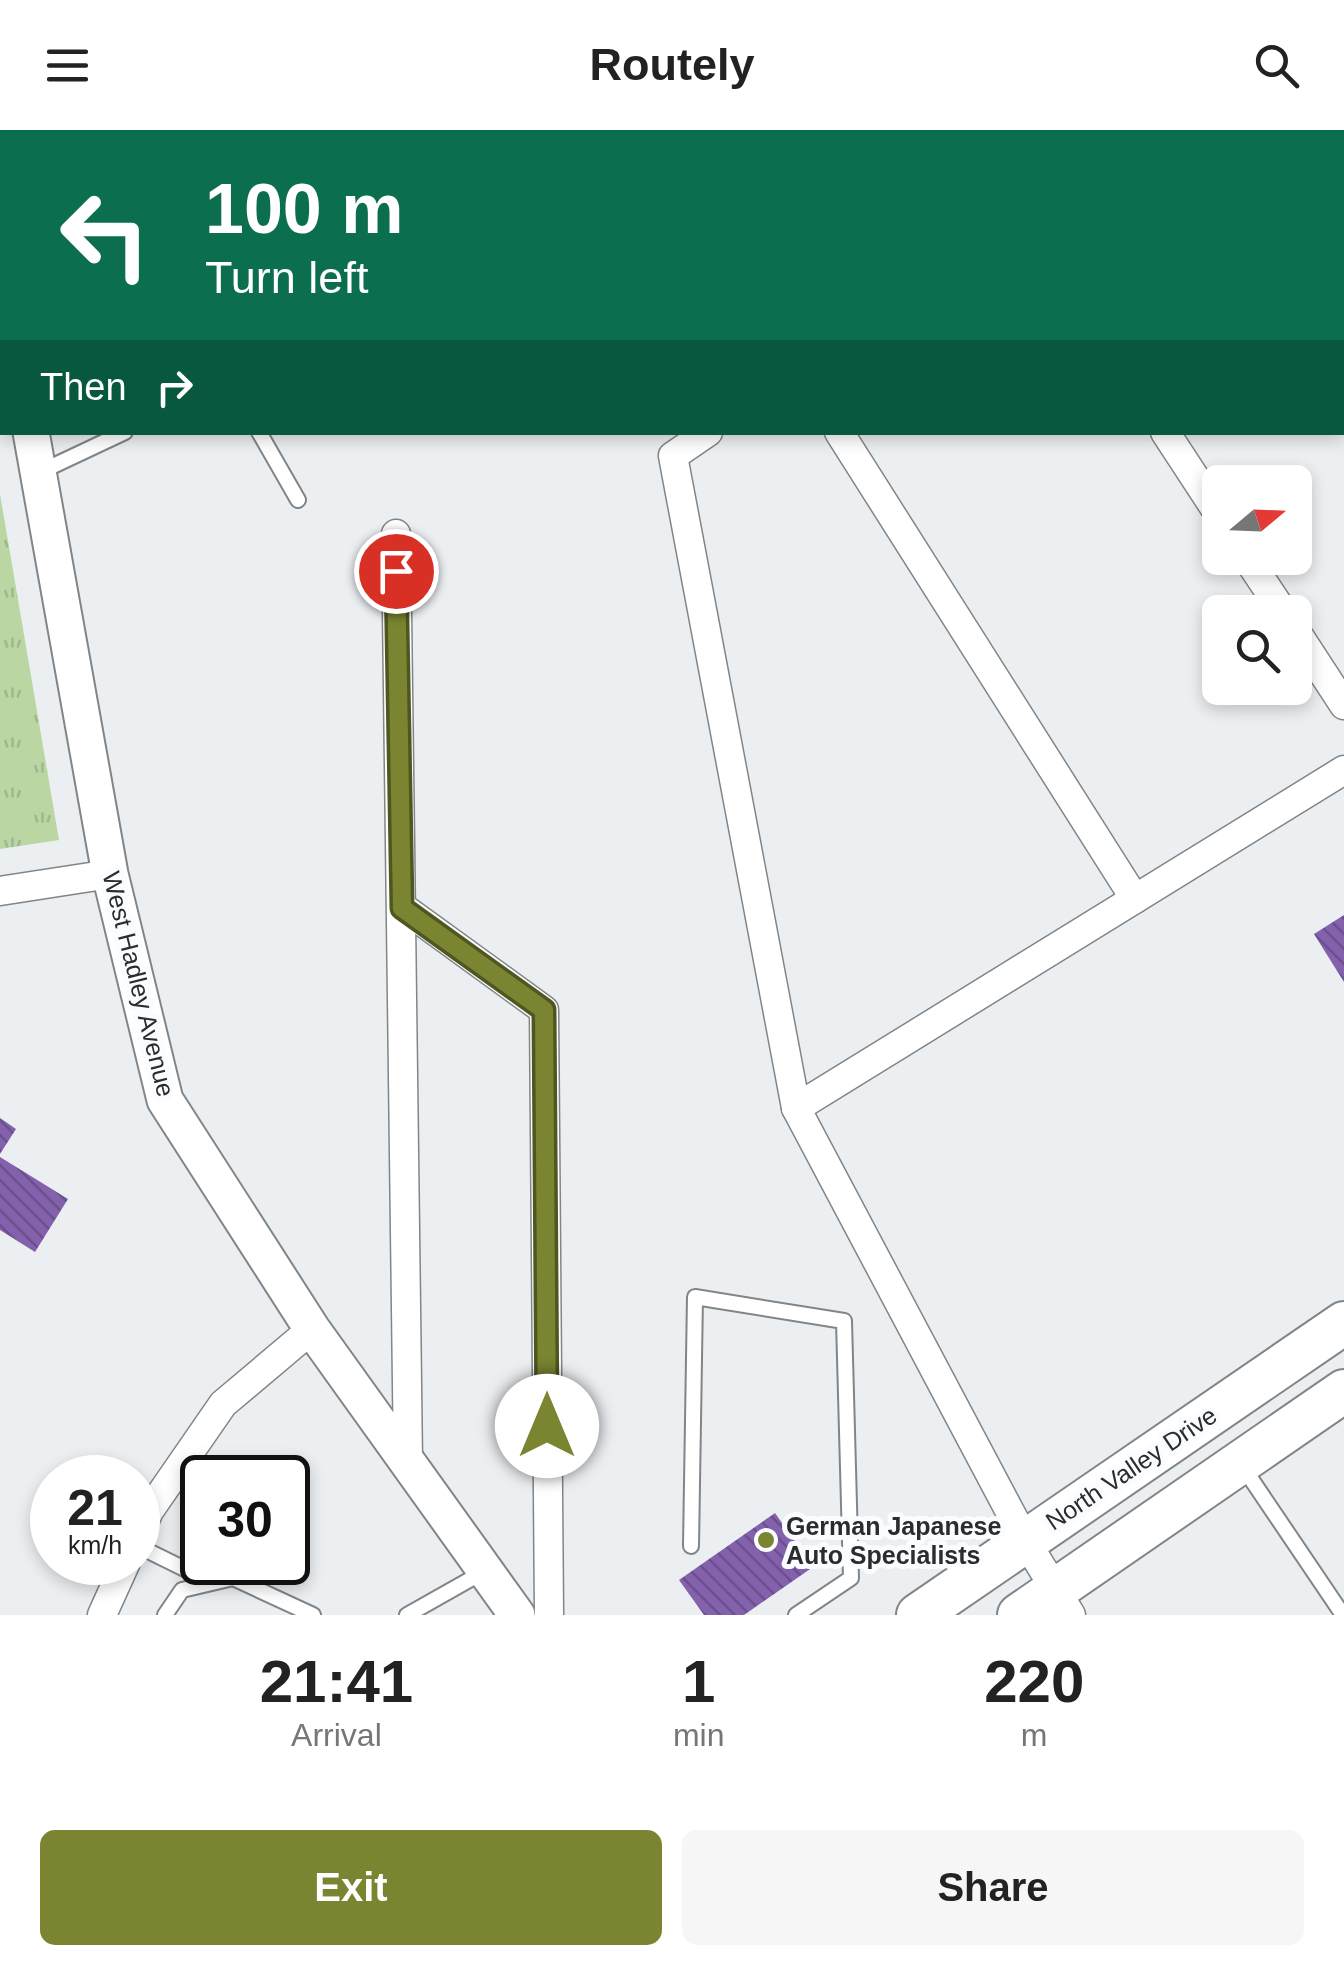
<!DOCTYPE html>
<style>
:root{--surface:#fff;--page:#f6f6f6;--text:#222;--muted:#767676;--accent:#7a8431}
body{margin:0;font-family:Arial,sans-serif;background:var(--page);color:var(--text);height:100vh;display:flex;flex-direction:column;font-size:38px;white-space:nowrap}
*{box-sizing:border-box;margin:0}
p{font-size:32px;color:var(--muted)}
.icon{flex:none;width:55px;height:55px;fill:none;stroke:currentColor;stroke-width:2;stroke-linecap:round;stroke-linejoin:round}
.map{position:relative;height:1485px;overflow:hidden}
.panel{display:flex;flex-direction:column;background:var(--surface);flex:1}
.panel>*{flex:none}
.guide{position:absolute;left:0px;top:0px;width:1345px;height:305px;box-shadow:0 5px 15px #0003;background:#0b6e4f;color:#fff;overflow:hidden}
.needle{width:65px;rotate:71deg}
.tools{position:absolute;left:1202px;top:335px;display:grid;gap:20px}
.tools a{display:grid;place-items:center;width:110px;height:110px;border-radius:15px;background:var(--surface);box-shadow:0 5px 15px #0003;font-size:50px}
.speed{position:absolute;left:30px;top:1325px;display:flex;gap:20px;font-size:50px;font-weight:700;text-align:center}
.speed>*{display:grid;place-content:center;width:130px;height:130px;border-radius:50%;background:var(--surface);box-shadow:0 5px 15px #0003;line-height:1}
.speed small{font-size:25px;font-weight:400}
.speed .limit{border:5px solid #111;border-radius:15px;background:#fff;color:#111}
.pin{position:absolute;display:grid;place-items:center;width:85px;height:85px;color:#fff;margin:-42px;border:5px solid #fff;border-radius:50%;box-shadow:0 2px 10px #0007}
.me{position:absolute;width:110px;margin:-55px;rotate:0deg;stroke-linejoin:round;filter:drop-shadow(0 0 8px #0008)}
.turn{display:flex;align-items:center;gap:35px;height:210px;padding:0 40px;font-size:45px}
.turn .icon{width:130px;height:130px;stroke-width:2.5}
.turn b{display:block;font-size:70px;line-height:85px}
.then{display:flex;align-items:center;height:95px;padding:0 40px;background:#0003;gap:20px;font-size:38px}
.eta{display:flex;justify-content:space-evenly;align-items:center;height:170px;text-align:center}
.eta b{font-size:60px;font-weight:600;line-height:70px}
.button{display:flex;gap:20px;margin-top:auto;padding:20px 40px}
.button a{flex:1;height:115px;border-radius:15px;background:var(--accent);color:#fff;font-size:40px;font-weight:600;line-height:115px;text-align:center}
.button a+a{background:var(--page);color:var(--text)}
header{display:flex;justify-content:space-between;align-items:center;height:130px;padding:0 40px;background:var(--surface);font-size:45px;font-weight:600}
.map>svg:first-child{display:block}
</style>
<header><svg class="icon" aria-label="menu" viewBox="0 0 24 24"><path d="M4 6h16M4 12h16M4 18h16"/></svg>Routely<svg class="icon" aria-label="search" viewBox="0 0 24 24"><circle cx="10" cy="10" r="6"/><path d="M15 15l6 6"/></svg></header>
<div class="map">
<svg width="1344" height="1485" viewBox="0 0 1344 1485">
<defs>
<pattern id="park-tufts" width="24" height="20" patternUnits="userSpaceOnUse" patternTransform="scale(2.5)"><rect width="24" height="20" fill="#bad6a3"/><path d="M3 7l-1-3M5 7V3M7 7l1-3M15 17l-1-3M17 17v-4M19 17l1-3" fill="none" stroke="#a0b88d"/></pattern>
<pattern id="building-back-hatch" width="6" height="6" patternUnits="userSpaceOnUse" patternTransform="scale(2.5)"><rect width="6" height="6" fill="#8461ad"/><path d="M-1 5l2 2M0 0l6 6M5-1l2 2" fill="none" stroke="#6c508d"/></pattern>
</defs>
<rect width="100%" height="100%" fill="#eceff2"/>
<polygon fill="url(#park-tufts)" points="0,364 59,710 0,719"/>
<g fill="url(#building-back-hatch)">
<polygon points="1344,785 1344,852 1314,804"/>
<polygon points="0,988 16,999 0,1024"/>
<polygon points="0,1027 68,1069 35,1122 0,1100"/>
<polygon points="775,1383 813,1437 744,1485 704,1485 679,1450"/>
</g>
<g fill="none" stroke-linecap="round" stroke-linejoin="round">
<g stroke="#828588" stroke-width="18">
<g id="service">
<polyline points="259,302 298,370"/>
<polyline points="38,343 125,302"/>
<polyline points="1243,1337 1343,1485"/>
<polyline points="138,1416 209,1451"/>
<polyline points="691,1416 695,1167 844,1191 851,1448 796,1485"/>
<polyline points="165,1485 182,1460 233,1448 313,1485"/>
<polyline points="407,1485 485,1441"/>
</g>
</g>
<g stroke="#828588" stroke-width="31">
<g id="minor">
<polyline points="708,302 673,326 796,978 1025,1410 1071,1485"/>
<polyline points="839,302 1135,769"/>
<polyline points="1165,302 1220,386"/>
<polyline points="396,404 408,1332"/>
<polyline points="1247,428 1283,482"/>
<polyline points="1295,500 1344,575"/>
<polyline points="0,761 110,744"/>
<polyline points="402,777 544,880 549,1485"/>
<polyline points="796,978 1344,640"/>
<polyline points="138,1406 149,1381 223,1274 312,1199"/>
<polyline points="102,1485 126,1432"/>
</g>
</g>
<g stroke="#828588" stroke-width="39">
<g id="tertiary">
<polyline points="0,132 2,146"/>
<polyline points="31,302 110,744 165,970 312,1199 517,1485"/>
</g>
</g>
<g stroke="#828588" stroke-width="46">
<g id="primary">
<polyline points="918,1485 1344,1193"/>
<polyline points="1019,1485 1344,1261"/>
</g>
</g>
<use href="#service" stroke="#fff" stroke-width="14"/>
<use href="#minor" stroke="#fff" stroke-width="28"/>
<use href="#tertiary" stroke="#fff" stroke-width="35"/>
<use href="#primary" stroke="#fff" stroke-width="42"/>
</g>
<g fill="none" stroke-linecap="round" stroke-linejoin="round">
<g stroke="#4f5620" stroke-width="25">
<polyline id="route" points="396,441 402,778 544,880 547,1296"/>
</g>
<use href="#route" stroke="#7a8431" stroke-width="18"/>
</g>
<circle fill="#7a8431" stroke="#fafcff" stroke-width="4" cx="766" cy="1410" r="10"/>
<g text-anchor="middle" stroke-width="10" stroke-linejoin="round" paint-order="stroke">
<g font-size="25" fill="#2b2c2d" stroke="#fafcff">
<text transform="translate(139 854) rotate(76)" y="9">West Hadley Avenue</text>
<text transform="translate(1131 1338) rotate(-34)" y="9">North Valley Drive</text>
</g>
<g font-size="25" font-weight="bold" fill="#2b2c2d" stroke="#fafcff" text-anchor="start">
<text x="786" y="1405">German Japanese<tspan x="786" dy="29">Auto Specialists</tspan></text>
</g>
</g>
</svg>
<div class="tools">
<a><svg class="needle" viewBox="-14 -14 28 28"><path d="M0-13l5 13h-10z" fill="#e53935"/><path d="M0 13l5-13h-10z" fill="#767676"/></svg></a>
<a><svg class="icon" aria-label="search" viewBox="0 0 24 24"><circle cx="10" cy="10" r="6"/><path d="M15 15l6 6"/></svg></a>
</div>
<div class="speed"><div>21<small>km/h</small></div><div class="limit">30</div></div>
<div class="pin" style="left:396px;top:441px;background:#d93025"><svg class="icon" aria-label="arrive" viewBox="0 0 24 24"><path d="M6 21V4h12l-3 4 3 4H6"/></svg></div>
<svg class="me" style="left:547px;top:1296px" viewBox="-20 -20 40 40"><circle r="19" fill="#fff"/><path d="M0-13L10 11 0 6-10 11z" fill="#7a8431"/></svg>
<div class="guide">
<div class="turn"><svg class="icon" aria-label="left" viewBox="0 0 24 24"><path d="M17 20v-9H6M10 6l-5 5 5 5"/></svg><div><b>100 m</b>Turn left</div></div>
<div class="then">Then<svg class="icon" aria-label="right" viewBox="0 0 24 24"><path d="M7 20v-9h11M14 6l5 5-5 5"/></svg></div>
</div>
</div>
<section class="panel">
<div class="eta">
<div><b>21:41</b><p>Arrival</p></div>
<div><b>1</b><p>min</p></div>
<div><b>220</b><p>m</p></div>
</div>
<div class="button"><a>Exit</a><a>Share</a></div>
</section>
